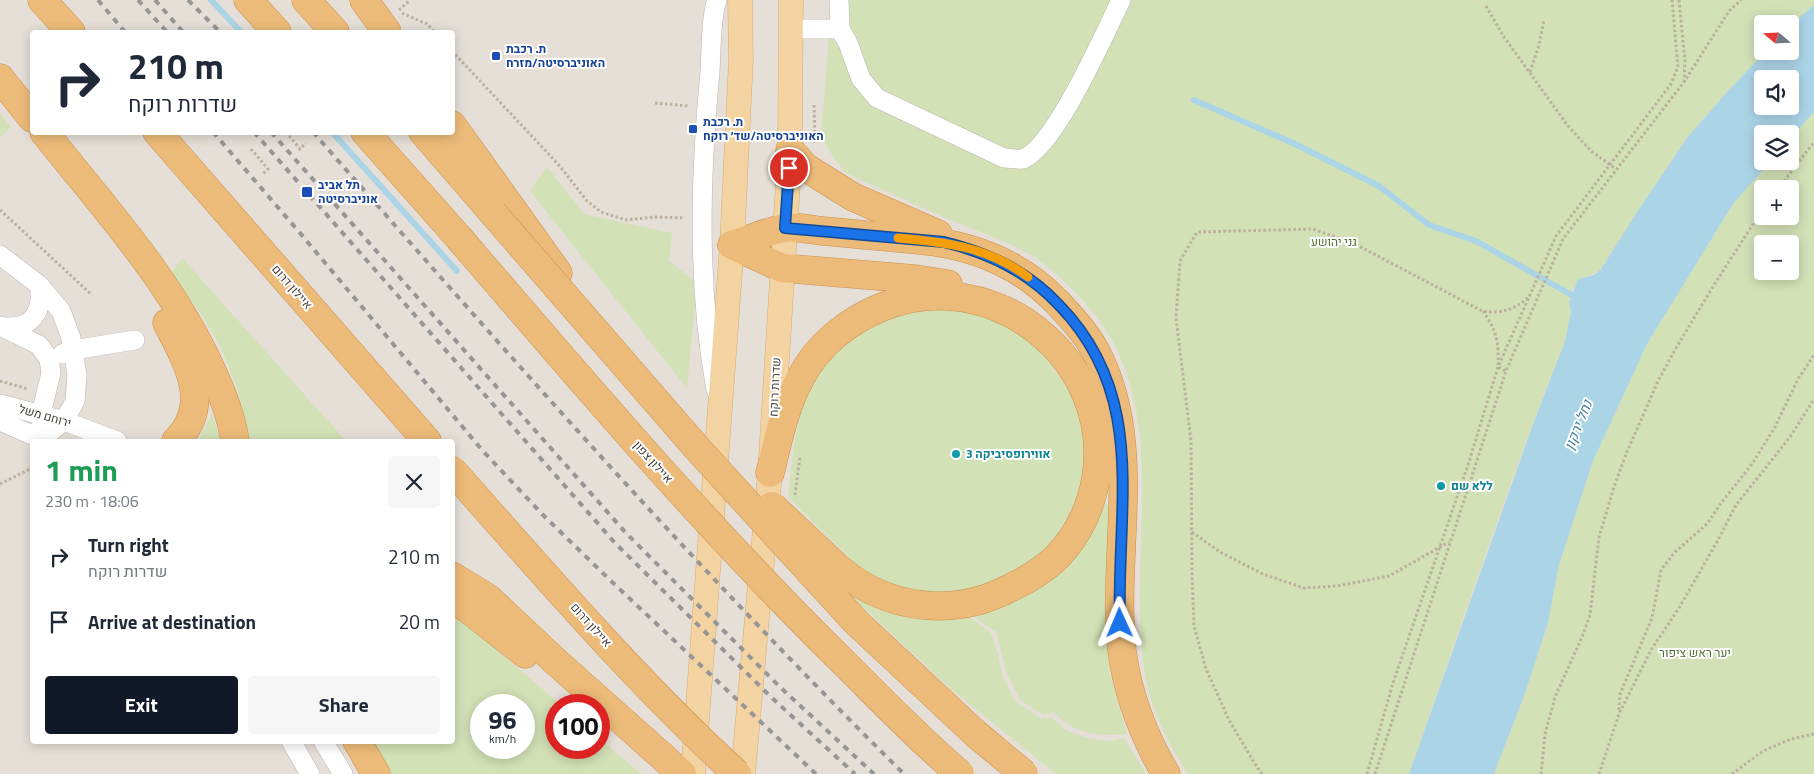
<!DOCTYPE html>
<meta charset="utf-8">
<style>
:root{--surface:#fff;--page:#f6f6f7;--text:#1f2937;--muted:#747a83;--accent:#111827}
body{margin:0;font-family:"Titillium Web",Heebo,sans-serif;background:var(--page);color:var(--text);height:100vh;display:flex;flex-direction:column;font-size:19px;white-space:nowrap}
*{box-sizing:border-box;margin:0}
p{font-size:16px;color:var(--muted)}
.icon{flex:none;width:28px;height:28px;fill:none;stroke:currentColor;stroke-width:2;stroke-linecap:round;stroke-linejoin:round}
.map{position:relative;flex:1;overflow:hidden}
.details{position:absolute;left:30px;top:439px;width:425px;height:305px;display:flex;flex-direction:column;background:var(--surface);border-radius:5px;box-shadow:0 2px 12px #0003}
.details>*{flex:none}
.guide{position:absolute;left:30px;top:30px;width:425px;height:105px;border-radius:5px;box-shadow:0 2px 12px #0003;background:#fff;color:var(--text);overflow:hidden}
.needle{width:32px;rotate:289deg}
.buttons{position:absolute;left:1754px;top:15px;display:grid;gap:10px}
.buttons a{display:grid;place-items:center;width:45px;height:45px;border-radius:5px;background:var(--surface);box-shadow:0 2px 12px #0003;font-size:25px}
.speed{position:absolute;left:470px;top:694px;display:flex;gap:10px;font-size:25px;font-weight:700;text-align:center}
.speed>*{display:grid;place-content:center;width:65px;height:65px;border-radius:50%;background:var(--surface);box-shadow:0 2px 12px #0003;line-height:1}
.speed small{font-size:12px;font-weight:400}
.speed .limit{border:8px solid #d22;background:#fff;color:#111}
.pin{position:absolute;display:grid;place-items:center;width:42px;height:42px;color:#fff;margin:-21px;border:2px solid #fff;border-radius:50%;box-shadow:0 1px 5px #0007}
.me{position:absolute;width:55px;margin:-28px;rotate:359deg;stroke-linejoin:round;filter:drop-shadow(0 0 4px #0008)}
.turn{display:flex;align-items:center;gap:18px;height:105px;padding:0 15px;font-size:22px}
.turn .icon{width:65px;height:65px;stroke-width:2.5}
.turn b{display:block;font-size:35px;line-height:42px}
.round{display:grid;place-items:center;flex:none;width:52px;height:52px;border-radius:5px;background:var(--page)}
.summary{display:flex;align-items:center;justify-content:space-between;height:85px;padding:0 15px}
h1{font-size:30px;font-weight:700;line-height:38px;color:#1e9e55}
.primary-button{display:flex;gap:10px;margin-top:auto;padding:10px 15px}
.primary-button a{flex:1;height:58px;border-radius:5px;background:var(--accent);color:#fff;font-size:20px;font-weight:700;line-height:58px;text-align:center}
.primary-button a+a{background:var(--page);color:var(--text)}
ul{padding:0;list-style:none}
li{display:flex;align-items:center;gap:15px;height:65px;padding:0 15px}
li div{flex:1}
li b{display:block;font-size:19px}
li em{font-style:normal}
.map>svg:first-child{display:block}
</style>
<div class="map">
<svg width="1814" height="774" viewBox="0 0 1814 774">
<rect width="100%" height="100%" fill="#f2eee8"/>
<path fill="#e5dfd7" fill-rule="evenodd" d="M 0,0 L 1814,0 L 1814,774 L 0,774 ZM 1762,24 L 1790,24 L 1790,51 L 1762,51 ZM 32,32 L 452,32 L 452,132 L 32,132 ZM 1762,79 L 1790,79 L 1790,106 L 1762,106 ZM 1762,134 L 1790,134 L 1790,161 L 1762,161 ZM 1762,189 L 1790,189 L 1790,216 L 1762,216 ZM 1762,244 L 1790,244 L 1790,271 L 1762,271 ZM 32,441 L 452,441 L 452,741 L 32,741 ZM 481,705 L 524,705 L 524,748 L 481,748 ZM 556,705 L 599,705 L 599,748 L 556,748 Z"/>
<g fill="#d2e1b6" fill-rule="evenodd">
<path d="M 829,0 L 1814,0 L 1814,5 L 1790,26 L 1790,24 L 1762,24 L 1762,51 L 1766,51 L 1726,93 L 1687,138 L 1639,209 L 1601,269 C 1593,276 1580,277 1574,287 C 1567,298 1571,302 1571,312 C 1571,328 1562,349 1556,363 C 1503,499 1457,637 1409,774 L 1188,774 C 1170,746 1152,712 1146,679 C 1125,567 1168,444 1112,340 C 1094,309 1064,277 1034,257 C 1015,245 994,237 973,229 C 941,216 908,202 877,187 C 867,183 856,179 847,173 C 841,170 825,145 823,138 C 820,129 823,114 824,105 C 826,70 830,35 829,0 Z"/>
<path d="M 1814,112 L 1814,774 L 1494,774 L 1523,699 L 1548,623 L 1559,565 L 1593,461 L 1647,344 L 1733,204 L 1771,161 L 1790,161 L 1790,139 ZM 1762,189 L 1790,189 L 1790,216 L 1762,216 ZM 1762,244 L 1790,244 L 1790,271 L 1762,271 Z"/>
<polygon points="0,113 11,127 0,138"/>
<polygon points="547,167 584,214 672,233 669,261 697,283 687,388 530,191"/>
<path d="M 182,258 L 346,441 L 249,441 C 244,406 233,372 216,339 C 204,316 186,294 172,272 Z"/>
<path d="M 935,309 C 994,311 1035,334 1065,385 C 1075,401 1082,419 1083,438 C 1084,446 1083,453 1083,461 C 1082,493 1070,527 1045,549 C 1029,564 1008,576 987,583 C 950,598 909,594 874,577 C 859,569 848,556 836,545 C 820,529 804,513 788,497 C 791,471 793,444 799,418 C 809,372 849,331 894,317 C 907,313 921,311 935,309 Z"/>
<polygon points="212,414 220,441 198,441"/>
<path d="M 1103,502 L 1111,508 L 1106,599 L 1107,642 L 1110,674 L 1127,734 C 1100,737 1073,734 1054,712 L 1044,715 L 1020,700 L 1007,674 L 996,632 L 973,616 L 998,610 L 1031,593 L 1053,578 Z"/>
<path d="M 849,594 C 895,614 918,624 969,617 L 990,632 L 998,654 L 1002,674 L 1014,700 L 1040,718 L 1052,718 L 1067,731 L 1091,739 L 1110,741 L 1124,738 L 1146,774 L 1056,774 L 951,689 Z"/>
<path d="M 453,615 L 478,634 L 561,705 L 556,705 L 556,748 L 599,748 L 599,738 L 641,774 L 390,774 L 369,741 L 452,741 ZM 481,705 L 524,705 L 524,748 L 481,748 Z"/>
</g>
<path fill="#acd4e7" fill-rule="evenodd" d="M 1814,5 L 1814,112 L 1790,139 L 1790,134 L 1762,134 L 1762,161 L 1771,161 L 1733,204 L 1647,344 L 1593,461 L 1559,565 L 1548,623 L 1523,699 L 1494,774 L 1409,774 L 1533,424 L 1565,341 L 1571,312 L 1569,302 L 1578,279 L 1594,275 L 1601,269 L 1639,209 L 1687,138 L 1726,93 L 1766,51 L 1790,51 L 1790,26 ZM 1762,79 L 1790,79 L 1790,106 L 1762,106 Z"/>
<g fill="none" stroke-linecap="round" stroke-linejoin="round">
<g stroke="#acd4e7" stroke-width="6">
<polyline points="211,0 241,32"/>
<polyline points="1194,100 1295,144 1379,186 1429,225 1476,241 1577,298"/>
<polyline points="332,132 457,271"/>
</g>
<g stroke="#bcb5ac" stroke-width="20">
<g id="minor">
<path d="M 839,0 L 840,29 L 848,43 L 861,79 L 877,98 L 1004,158 C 1010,158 1019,160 1023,159 C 1055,147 1105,33 1121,0"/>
<polyline points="791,29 840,29"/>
<polyline points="0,255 39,285 61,311 71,338 77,375 75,401 64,421 41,439"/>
<polyline points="0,326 39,345 49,359 51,373 41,414 41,439"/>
<path d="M 5,327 C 11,327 20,327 25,324 C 40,316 42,299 39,285"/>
<polyline points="62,354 73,350 135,340"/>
<path d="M 716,390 C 697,286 700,177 710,72 C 711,53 711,15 717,0"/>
<polyline points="0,404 64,421 117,441"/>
<polyline points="0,421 46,441"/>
<polyline points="291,741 310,774"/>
<polyline points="323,741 343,774"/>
</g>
</g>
<g stroke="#d5ae73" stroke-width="25">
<g id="major">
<polyline points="693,774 732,245 741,59 740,0"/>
<polyline points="743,774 770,473 790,150 791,0"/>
</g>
</g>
<g stroke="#ca8f4a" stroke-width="29">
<g id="highway">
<polyline points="42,0 71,32"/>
<polyline points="248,0 277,32"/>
<polyline points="306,0 335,32"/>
<polyline points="364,0 387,32"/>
<polyline points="0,78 32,118"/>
<polyline points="452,125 558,273"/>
<path d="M 44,132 C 104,208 171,280 211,369 C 222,393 231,415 235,441"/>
<polyline points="157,132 427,441"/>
<polyline points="365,132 459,238"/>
<polyline points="423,132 493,213"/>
<polyline points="790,150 805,167 853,197 938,234"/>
<path d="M 732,245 C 746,241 771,230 785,228 C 796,226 811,230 823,231 C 855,234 887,237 920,240 C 972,245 1019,263 1056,301 C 1070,316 1085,332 1095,350 C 1145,443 1111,552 1122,651 C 1128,696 1143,735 1166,774"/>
<polyline points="732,245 782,268 915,279 948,284"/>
<path d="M 167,323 C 187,362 213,404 176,441"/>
<path d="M 770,473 C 778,441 784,408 800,379 C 817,345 848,321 882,307 C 993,262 1115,359 1096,478 C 1091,507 1078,535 1057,557 C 1044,570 1027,580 1010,588 C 959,615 900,611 852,579"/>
<polyline points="452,576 488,598 555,661 682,774"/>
<polyline points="452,600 467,608 525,654"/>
<polyline points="357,741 376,774"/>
</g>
</g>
<g stroke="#bcaf9f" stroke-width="3" stroke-dasharray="2.5 2.5" stroke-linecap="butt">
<polyline points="1679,0 1685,61 1684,82"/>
<polyline points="1486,6 1504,37 1568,126 1591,151 1616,169"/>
<polyline points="399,10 410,0"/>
<polyline points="402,13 427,24 435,32"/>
<polyline points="452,51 558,164 587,201 601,212 626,220 654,217 684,218"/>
<polyline points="1530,72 1539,45 1544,20"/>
<polyline points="655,103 689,106"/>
<polyline points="814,105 815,144"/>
<polyline points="286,132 300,149 306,143"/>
<polyline points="251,149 268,169 262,175"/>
<polyline points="1778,189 1814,142"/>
<polyline points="0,210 92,295"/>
<path d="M 1483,311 C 1497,331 1499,343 1498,367 L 1506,371"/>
<polyline points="0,381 28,389"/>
<polyline points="0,484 32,468"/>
<polyline points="795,495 800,457"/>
<polyline points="1192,532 1220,552 1263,574 1304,588 1337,586 1389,576 1449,542"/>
<polyline points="1619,710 1620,694 1652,618 1661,570 1675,552 1707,524 1721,503 1752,464 1775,427 1798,379 1814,355"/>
<path d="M 1262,774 L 1255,764 L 1229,720 L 1206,669 L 1194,626 L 1192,574 L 1191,441 L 1176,318 L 1180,261 L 1197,232 L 1313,229 L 1355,244 L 1482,311 C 1503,314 1513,310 1529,297"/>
<polyline points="1367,774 1393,683 1468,465 1498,367 1529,297 1556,236 1671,84 1678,67 1672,0"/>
<polyline points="1375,774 1506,371 1563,239 1684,82 1729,11 1741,0"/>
<polyline points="1541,774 1545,734 1555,697 1582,637 1590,615 1599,537 1614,487 1626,454 1658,381 1676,348 1714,285 1762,210"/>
<polyline points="1599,774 1619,714 1651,650 1679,608 1718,540 1736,505 1790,437 1814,399"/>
<polyline points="1732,774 1763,751 1791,739 1814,734"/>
</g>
<use href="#minor" stroke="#fff" stroke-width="19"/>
<use href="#major" stroke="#f2d3a1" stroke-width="24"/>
<use href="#highway" stroke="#ecbb79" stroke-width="28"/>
<g stroke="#969696" stroke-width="4" stroke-dasharray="6 6" stroke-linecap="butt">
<polyline points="98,0 125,32"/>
<polyline points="138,0 167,32"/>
<polyline points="155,0 183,32"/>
<polyline points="188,0 220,32"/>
<polyline points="213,132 300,233 482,450 543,515 610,580 816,774"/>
<polyline points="254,132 615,543 771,697 855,774"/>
<polyline points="271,132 626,533 780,687 874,774"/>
<path d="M 313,132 C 505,351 697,570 904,774"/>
</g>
<g stroke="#ca8f4a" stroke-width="29" stroke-linecap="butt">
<g id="highway-bridge">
<polyline points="493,213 696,447 856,622 976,734 1024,774"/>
<path d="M 459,238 C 580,379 700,520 832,651 C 874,692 915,736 960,774"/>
<path d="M 452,470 C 544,574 635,680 737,774"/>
<polyline points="772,506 837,567 852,579"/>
</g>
</g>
<use href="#highway-bridge" stroke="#ecbb79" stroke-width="28"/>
</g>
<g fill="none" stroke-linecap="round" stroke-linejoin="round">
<g stroke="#114b97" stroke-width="12">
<path id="route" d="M 789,168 L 785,228 L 944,242 C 989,253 1027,271 1059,305 C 1149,397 1116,508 1120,623"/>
</g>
<use href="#route" stroke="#1a73e8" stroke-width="9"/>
<path stroke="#f59e0b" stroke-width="9" d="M 898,238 C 946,242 988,247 1028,277"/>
</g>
<g fill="#1a4fb4" stroke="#fff" stroke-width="2">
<rect x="491" y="51" width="10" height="10" rx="2.5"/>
<rect x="688" y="124" width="10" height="10" rx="2.5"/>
<rect x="301" y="186" width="12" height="12" rx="2.5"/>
</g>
<g fill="#0f9aa8" stroke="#fff" stroke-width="2">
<circle cx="956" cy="454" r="5"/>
<circle cx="1441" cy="486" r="5"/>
</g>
<g text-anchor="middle" stroke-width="4" stroke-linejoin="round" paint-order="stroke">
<g font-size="12" font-weight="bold" fill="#164399" stroke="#fff" text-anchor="start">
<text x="506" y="53">ת. רכבת<tspan x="506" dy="14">האוניברסיטה/מזרח</tspan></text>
<text x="703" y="126">ת. רכבת<tspan x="703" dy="14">האוניברסיטה/שד׳ רוקח</tspan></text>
<text x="318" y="189">תל אביב<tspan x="318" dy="14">אוניברסיטה</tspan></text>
</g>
<g font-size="12" fill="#4f6f32" stroke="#fff">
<text x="1334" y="246">גני יהושע</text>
<text x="1695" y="657">יער ראש ציפור</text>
</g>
<g font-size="12" fill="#443e38" stroke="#fff">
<text transform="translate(292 287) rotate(49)" y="4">איילון דרום</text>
<text transform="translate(775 387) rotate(-87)" y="4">שדרות רוקח</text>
<text transform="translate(45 416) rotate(16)" y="4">ירוחם משל</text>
<text transform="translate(653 462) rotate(48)" y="4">איילון צפון</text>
<text transform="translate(591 625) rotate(48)" y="4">איילון דרום</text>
</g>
<g font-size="12" font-weight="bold" fill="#0d838f" stroke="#fff" text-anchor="start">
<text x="966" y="458">אווירופסיביקה 3</text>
<text x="1451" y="490">ללא שם</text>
</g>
<g font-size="14" font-style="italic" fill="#3c7c9c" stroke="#fff">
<text transform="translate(1578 425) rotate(-68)" y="5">נחל ירקון</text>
</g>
</g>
</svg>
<div class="buttons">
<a><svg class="needle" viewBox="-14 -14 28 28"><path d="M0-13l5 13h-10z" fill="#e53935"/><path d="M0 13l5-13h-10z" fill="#747a83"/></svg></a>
<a><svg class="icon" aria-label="sound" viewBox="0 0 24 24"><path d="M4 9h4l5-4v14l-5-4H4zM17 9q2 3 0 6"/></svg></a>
<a><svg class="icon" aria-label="layers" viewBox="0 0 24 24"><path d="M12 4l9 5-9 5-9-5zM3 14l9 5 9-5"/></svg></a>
<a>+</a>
<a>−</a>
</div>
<div class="speed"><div>96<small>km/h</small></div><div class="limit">100</div></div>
<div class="pin" style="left:789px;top:168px;background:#d93025"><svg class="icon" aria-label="arrive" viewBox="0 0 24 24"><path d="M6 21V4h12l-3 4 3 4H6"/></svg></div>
<svg class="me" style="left:1120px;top:623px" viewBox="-20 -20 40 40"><path d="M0-17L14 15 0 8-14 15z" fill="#1a73e8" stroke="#fff" stroke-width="4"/></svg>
<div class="guide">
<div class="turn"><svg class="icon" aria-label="right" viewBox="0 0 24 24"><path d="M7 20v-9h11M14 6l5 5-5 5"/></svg><div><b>210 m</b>שדרות רוקח</div></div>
</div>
<section class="details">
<div class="summary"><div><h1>1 min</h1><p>230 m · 18:06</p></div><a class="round"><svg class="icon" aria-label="close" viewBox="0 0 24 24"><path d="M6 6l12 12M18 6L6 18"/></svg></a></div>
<ul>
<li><svg class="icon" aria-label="right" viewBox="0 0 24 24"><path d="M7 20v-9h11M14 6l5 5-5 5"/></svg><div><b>Turn right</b><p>שדרות רוקח</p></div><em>210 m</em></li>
<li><svg class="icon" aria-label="arrive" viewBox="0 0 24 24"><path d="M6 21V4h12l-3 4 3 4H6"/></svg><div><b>Arrive at destination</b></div><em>20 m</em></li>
</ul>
<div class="primary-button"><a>Exit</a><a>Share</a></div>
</section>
</div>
